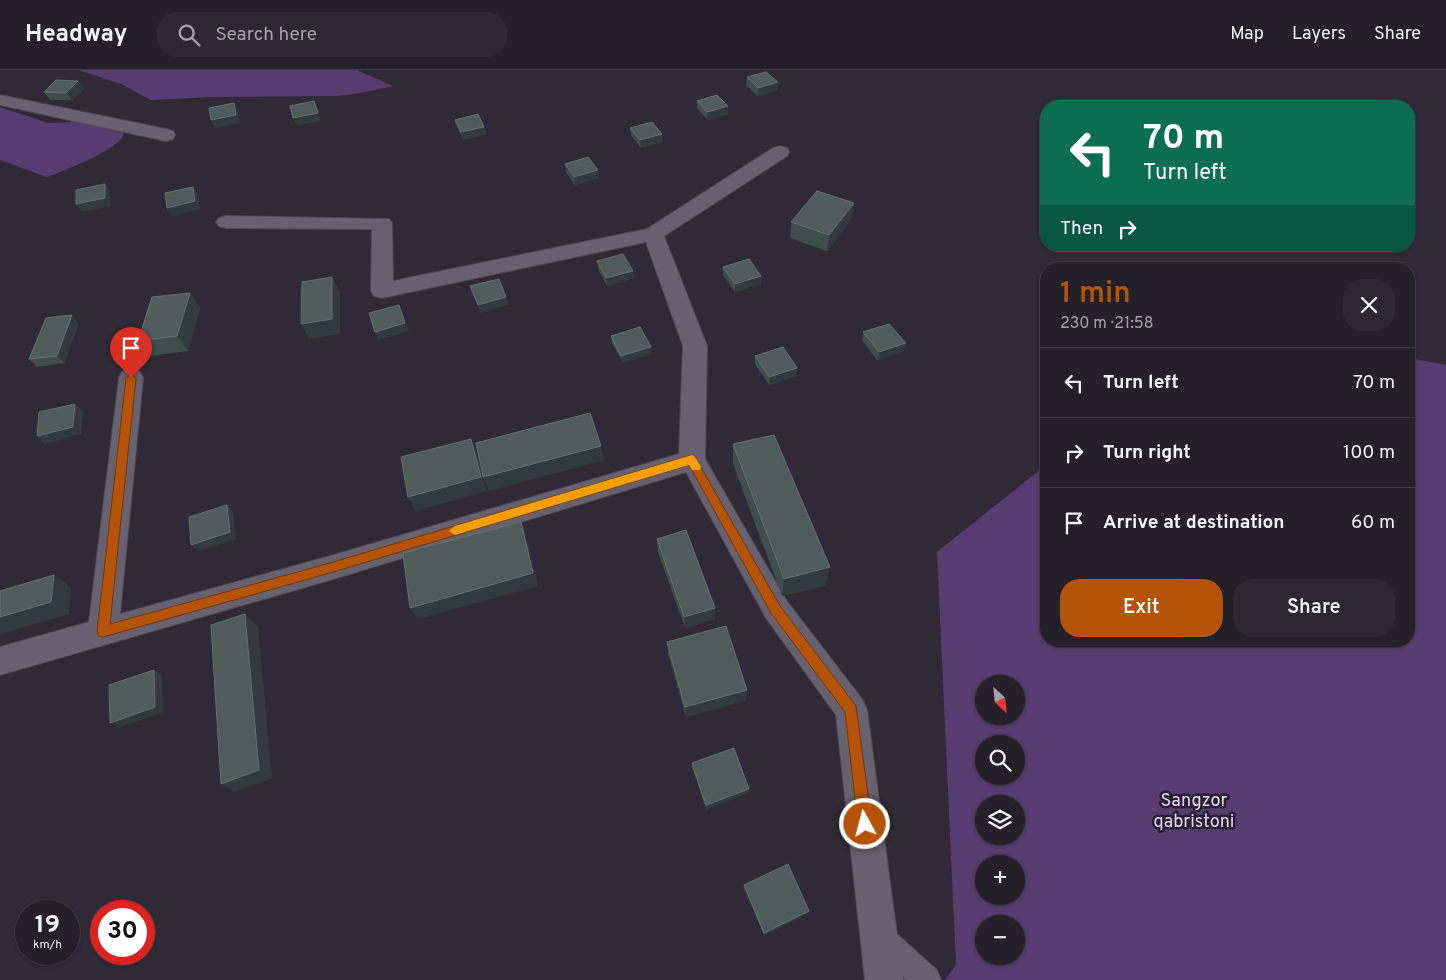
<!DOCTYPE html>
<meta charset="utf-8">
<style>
:root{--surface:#242029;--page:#2c2831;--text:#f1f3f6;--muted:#a3a3a8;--line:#413e46;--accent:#b45309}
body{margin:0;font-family:Overpass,sans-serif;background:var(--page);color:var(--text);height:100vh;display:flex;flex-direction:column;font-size:19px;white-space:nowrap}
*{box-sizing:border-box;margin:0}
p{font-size:16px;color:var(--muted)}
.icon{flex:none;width:28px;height:28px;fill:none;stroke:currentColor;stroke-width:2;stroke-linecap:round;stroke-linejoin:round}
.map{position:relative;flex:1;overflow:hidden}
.details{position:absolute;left:1040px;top:192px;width:375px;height:385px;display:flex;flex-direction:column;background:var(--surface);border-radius:20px;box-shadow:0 1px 4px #0004,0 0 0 1px var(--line)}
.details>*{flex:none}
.guide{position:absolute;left:1040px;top:30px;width:375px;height:152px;border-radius:20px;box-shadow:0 1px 4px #0004,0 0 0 1px var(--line);background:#0b6e4f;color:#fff;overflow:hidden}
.needle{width:32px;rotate:153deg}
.tools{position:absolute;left:975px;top:605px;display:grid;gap:10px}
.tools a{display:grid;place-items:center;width:50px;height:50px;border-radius:50%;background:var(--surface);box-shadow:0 1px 4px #0004,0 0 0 1px var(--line);font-size:25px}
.speed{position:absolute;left:15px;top:830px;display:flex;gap:10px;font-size:25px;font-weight:700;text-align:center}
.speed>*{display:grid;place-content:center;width:65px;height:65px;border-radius:50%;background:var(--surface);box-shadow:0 1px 4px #0004,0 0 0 1px var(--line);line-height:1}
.speed small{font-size:12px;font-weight:400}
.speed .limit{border:8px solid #d22;background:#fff;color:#111}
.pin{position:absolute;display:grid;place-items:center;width:42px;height:42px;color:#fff;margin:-51px -21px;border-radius:50% 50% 50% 0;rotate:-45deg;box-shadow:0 0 5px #0007}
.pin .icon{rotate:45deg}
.me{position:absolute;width:55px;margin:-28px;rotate:353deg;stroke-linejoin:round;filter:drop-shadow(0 0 4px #0008)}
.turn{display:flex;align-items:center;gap:18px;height:105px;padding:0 20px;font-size:22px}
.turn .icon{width:65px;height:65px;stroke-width:2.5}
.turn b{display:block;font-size:35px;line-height:42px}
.then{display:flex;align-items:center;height:48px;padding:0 20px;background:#0003;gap:10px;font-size:19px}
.round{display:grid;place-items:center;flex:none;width:52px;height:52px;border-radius:20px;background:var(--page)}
.head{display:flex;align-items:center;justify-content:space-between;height:85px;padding:0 20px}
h1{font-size:30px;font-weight:600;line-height:38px;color:var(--accent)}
.cta{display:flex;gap:10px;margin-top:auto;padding:10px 20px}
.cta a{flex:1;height:58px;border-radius:20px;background:var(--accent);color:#fff;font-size:20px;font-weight:600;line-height:58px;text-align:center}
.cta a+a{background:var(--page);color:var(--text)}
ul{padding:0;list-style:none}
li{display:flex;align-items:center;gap:15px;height:70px;padding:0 20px;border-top:1px solid var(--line)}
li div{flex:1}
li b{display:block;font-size:19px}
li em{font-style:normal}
header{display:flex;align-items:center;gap:30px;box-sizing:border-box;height:70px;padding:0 25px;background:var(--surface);border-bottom:1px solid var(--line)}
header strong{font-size:24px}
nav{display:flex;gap:28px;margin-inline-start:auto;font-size:18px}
.search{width:350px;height:45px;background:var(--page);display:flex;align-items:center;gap:12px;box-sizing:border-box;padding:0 18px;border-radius:20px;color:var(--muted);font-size:19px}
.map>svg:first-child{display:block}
</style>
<header>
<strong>Headway</strong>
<div class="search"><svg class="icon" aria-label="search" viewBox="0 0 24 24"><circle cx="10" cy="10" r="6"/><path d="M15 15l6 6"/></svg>Search here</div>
<nav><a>Map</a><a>Layers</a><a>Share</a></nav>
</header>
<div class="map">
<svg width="1446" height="910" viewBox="0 0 1446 910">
<rect width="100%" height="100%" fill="#302a37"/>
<g fill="#563c70" fill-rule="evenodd">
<polygon points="79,0 357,0 393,16 361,23 337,26 212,27 151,30 121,14"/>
<path d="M 0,37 L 48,53 L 82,52 L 124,58 C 124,60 124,63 123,66 C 117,80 62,102 47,107 L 0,90 Z"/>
<path d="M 1409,288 L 1446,295 L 1446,910 L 945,910 L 956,895 L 937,482 L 1046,395 L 1046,571 L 1409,571 ZM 984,614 L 1016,614 L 1016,646 L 984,646 ZM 984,674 L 1016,674 L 1016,706 L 984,706 ZM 984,734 L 1016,734 L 1016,766 L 984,766 ZM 984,794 L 1016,794 L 1016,826 L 984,826 ZM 984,854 L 1016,854 L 1016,886 L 984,886 Z"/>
</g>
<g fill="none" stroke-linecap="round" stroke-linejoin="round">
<g stroke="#4e4853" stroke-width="2">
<polygon id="service" points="880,854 890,858 937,900 941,910 906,910 870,878 866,868 870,858"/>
</g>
<g stroke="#4e4853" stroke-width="2">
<g id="minor">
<polygon points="0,25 166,59 173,61 175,65 173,69 166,71 0,35"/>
<polygon points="780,76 787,78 789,82 787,86 664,166 707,276 705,389 786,530 862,629 867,640 903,910 865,910 836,645 766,548 686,402 330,510 0,605 0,577 89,552 119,308 122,302 131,299 140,302 143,308 120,544 330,486 679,384 683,276 646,172 382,228 374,226 371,221 372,159 226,158 219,156 216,152 219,148 226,146 389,149 392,153 393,211 647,159 773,78"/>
</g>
</g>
<use href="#service" fill="#67606f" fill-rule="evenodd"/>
<use href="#minor" fill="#67606f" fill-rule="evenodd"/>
</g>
<g fill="#3e4f4b">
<polygon points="747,7 777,20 758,26 746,15"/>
<polygon points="84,18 72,30 50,30 44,22"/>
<polygon points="697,31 728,44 708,50 697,38"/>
<polygon points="455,50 484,57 486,64 463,70 457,57"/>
<polygon points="630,58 663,71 641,78 631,65"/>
<polygon points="565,94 599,108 575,115 566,102"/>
<polygon points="852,148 827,181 790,168 791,152"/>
<polygon points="597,191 634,208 607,216 598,199"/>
<polygon points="723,197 761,206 761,214 735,222 723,205"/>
<polygon points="190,223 200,238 188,281 150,286 138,271"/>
<polygon points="79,253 64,293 37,297 29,289"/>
<polygon points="863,262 904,281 877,290 862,270"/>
<polygon points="611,266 651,284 623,293 612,273"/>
<polygon points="755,286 796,306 769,315 755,294"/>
<polygon points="733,374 826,515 782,526 733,394"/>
<polygon points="657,469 715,538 715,549 685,558 658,482"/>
<polygon points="667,572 746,630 686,647 668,583"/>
<polygon points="692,693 748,723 706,739 692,697"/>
<polygon points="744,815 808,844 764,865 744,818"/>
</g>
<g fill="#313a3c">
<polygon points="78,11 84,18 72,30 66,23"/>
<polygon points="778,12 777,20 758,26 758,18"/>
<polygon points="314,31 321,51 297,56 293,48"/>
<polygon points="234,33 238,41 240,53 215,58 211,50"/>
<polygon points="728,36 728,44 708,50 707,42"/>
<polygon points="484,57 486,64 463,70 461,62"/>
<polygon points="662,64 663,71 641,78 640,70"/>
<polygon points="598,100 599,108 575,115 574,107"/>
<polygon points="105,114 110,121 111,136 82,142 76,134"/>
<polygon points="193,117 198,124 200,139 172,146 167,138"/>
<polygon points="854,133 852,148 827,181 829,165"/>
<polygon points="633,201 634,208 607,216 606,208"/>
<polygon points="761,206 761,214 735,222 735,214"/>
<polygon points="332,207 340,222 340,264 309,269 301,254"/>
<polygon points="190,223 200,238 188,281 177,266"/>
<polygon points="506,227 509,234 480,243 478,235"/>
<polygon points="399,235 409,261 378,270 375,262"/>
<polygon points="72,245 79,253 64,293 57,286"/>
<polygon points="906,273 904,281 877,290 879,282"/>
<polygon points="651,277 651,284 623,293 621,286"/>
<polygon points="797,298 796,306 769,315 769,307"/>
<polygon points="75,334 83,341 81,364 45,374 37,366"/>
<polygon points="471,369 477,383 486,421 416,441 408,427"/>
<polygon points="601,376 604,390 489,421 483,407"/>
<polygon points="227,435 233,442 236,469 198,481 191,475"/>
<polygon points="521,452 526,465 538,516 418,549 410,538"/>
<polygon points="830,497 826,515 782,526 784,509"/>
<polygon points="54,505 71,517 69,544 0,564 0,547"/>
<polygon points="715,538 715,549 685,558 684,547"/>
<polygon points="245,544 258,556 272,708 235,722 221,714"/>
<polygon points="154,600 162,605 163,642 119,658 110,653"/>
<polygon points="747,620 746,630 686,647 685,637"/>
<polygon points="749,719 748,723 706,739 706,735"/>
<polygon points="809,841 808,844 764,865 764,863"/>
</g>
<g fill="#4e5d5b" stroke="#64706f">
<polygon points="766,2 778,12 758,18 747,7"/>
<polygon points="56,10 78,11 66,23 44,22"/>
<polygon points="717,25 728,36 707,42 697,31"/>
<polygon points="314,31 318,43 293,48 290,36"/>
<polygon points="234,33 236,45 211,50 209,38"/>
<polygon points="478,44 484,57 461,62 455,50"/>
<polygon points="652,52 662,64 640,70 630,58"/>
<polygon points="588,87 598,100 574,107 565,94"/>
<polygon points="105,114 105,128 76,134 76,120"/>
<polygon points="193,117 195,131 167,138 165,123"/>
<polygon points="817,121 854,133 829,165 791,152"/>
<polygon points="623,184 633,201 606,208 597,191"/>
<polygon points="749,189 761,206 735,214 723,197"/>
<polygon points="332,207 332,249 301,254 302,212"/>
<polygon points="499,209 506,227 478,235 470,216"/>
<polygon points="190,223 177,266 138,271 152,227"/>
<polygon points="399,235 405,253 375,262 369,243"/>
<polygon points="72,245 57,286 29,289 46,248"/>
<polygon points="889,254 906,273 879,282 863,262"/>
<polygon points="640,257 651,277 621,286 611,266"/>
<polygon points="783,277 797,298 769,307 755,286"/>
<polygon points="75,334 73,357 37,366 39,342"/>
<polygon points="590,343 601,376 483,407 476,373"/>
<polygon points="774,365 830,497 784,509 733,374"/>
<polygon points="471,369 481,407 408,427 401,387"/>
<polygon points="227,435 230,462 191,475 189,447"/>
<polygon points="521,452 533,503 410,538 403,483"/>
<polygon points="686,460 715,538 684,547 657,469"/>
<polygon points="54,505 51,532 0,547 0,521"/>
<polygon points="245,544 259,700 221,714 211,555"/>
<polygon points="726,556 747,620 685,637 667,572"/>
<polygon points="154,600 155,637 110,653 109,615"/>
<polygon points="734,678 749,719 706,735 692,693"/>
<polygon points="788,794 809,841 764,863 744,815"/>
</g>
<polygon fill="#b45309" stroke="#753606" points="131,304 136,308 110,554 330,493 692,385 695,387 780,536 856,636 872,754 870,759 865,761 860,759 858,754 845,642 771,543 689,395 330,503 103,567 99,566 97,562 126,308"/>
<polygon fill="#f59e0b" points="692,385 695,387 701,397 700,400 692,400 689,395 455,465 449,461 455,456"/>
<g text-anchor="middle" stroke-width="5" stroke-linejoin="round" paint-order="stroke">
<g font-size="18" fill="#e8d5ff" stroke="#26202d">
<text x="1194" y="736">Sangzor<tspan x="1194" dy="21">qabristoni</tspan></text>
</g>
</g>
</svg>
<div class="tools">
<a><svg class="needle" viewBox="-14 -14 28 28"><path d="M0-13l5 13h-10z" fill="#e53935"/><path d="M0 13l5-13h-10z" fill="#a3a3a8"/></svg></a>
<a><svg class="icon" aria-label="search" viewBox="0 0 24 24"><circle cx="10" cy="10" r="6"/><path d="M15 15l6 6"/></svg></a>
<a><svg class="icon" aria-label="layers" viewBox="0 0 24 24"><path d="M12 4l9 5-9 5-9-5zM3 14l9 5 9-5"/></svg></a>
<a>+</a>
<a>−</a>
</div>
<div class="speed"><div>19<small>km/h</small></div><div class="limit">30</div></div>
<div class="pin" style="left:131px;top:308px;background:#d93025"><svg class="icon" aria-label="arrive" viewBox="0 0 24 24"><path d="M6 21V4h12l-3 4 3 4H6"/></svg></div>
<svg class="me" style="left:865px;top:754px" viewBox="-20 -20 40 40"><circle r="17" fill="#b45309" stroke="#fff" stroke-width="3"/><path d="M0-11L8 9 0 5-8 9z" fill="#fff"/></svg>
<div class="guide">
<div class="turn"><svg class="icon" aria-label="left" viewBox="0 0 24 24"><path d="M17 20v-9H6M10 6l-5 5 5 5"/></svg><div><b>70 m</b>Turn left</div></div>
<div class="then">Then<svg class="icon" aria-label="right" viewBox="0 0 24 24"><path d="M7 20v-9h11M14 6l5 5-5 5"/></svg></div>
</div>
<section class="details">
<div class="head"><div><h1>1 min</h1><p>230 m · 21:58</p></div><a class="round"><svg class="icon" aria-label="close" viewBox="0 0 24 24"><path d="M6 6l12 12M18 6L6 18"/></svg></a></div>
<ul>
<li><svg class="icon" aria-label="left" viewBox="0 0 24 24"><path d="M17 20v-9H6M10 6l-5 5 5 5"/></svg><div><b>Turn left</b></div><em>70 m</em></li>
<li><svg class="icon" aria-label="right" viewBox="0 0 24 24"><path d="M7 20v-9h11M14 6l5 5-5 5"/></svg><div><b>Turn right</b></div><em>100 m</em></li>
<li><svg class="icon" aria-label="arrive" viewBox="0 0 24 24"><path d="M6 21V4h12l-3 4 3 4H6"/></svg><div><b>Arrive at destination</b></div><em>60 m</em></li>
</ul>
<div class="cta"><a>Exit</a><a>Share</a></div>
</section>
</div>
